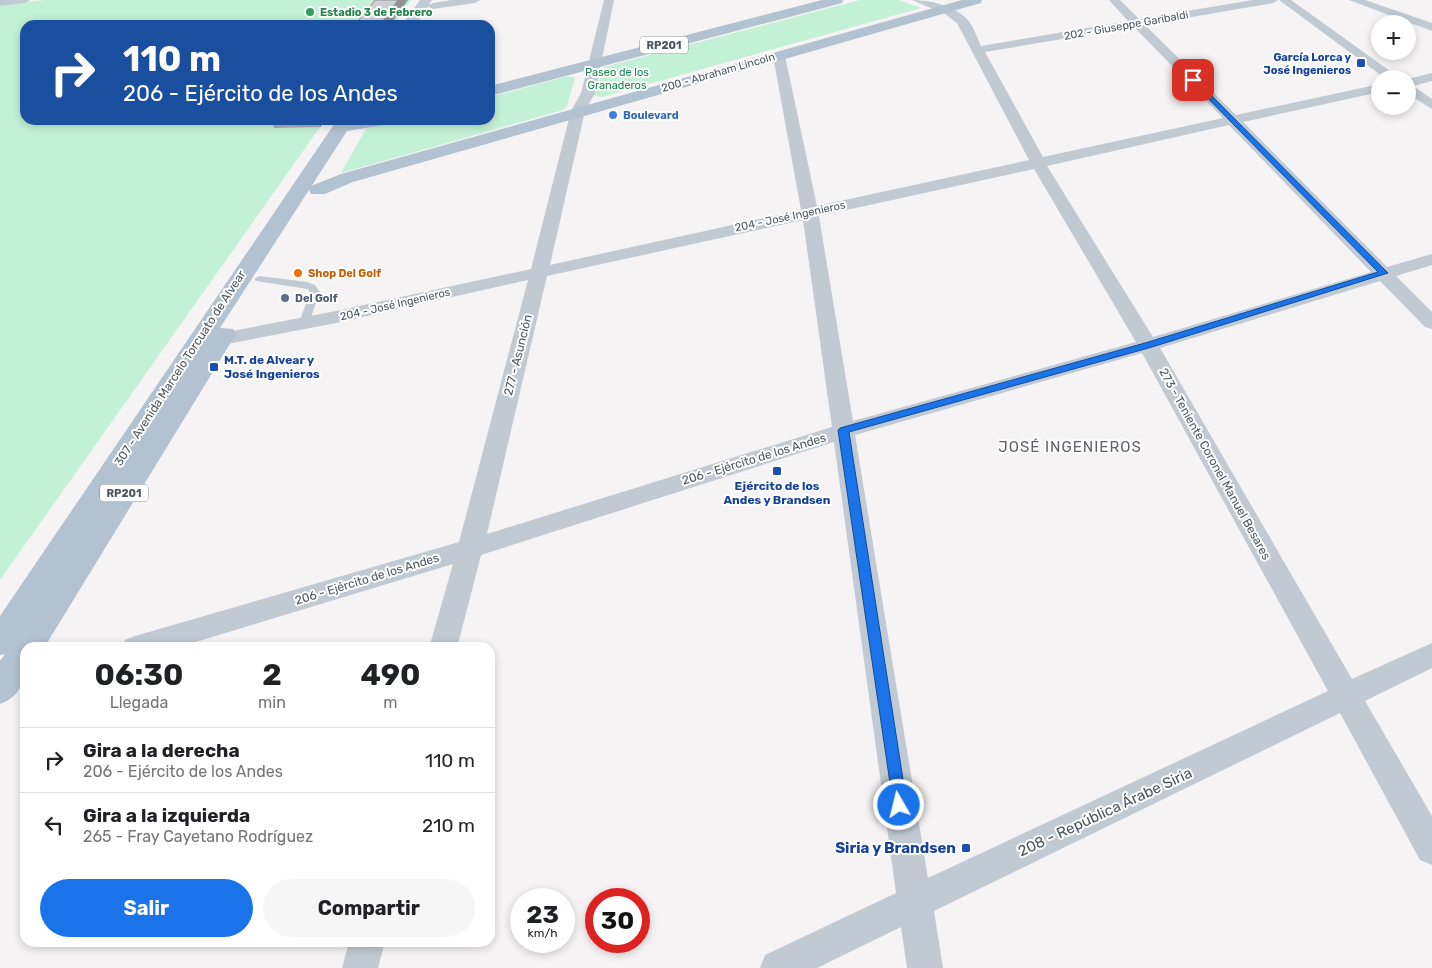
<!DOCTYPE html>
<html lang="es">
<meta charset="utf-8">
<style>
:root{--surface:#fff;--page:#f6f6f6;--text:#202124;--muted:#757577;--line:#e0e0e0;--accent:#1a73e8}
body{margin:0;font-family:Rubik,sans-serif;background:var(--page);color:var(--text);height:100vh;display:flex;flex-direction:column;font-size:19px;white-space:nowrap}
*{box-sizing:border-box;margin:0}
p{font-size:16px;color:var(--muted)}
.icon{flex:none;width:28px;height:28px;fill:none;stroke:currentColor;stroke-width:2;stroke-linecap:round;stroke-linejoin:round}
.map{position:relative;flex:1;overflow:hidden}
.details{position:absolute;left:20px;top:642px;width:475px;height:305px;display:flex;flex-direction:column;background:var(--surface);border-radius:15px;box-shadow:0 2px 8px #0003}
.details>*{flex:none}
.top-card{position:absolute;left:20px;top:20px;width:475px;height:105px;border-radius:15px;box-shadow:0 2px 8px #0003;background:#1a4fa0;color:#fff;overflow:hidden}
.tools{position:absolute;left:1371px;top:15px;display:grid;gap:10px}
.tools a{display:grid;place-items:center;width:45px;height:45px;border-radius:50%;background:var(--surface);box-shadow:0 2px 8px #0003;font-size:25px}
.speed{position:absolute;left:510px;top:888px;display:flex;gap:10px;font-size:25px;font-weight:700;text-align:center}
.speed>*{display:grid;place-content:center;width:65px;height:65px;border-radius:50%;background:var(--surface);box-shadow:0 2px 8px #0003;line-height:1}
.speed small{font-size:12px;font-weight:400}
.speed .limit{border:8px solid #d22;background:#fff;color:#111}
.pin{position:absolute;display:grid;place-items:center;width:42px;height:42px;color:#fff;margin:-21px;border-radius:10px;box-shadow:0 2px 8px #0006}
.me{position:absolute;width:55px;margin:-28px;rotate:352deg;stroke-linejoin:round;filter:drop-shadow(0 0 4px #0008)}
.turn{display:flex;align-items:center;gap:18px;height:105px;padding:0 20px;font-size:22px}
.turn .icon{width:65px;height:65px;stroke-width:2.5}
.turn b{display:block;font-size:35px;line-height:42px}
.eta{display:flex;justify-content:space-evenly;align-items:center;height:85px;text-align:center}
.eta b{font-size:30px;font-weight:700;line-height:35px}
.cta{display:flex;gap:10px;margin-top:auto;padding:10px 20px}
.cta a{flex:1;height:58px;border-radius:30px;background:var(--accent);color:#fff;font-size:20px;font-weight:700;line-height:58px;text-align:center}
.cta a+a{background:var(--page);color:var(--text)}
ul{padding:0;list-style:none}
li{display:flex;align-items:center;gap:15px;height:65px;padding:0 20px;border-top:1px solid var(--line)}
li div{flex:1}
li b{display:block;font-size:19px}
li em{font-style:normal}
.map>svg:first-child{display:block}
</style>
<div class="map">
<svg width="1432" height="968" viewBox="0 0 1432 968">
<rect width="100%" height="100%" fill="#f5f3f3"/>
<g fill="#c3f1d5">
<polygon points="44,0 411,0 394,25 25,25 25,120 325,120 0,580 0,5"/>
<polygon points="860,0 899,0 921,8 602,97 593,95 604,67"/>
<polygon points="569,76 575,78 567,106 563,110 341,173 366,129 401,120 490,120 490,97"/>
</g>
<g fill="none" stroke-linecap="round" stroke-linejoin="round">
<polygon fill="#c1cad2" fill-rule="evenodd" points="259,276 307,282 315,285 320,292 308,325 304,326 299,323 310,292 308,289 256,281 254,279"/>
<g fill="#c1cad2" fill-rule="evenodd">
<polygon points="0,0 30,0 25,3 0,6"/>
<polygon points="452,0 480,0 475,3 433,9 427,6 433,3"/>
<path d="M 604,0 L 614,0 L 595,93 L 585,111 L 550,265 L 801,210 L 773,56 L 779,52 L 785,56 L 817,206 L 1029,160 L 957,23 L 945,14 L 912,0 C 930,0 952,5 966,18 C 973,25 977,37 981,46 L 1128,21 L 1109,0 L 1120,0 L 1139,19 L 1253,0 L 1278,0 L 1273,3 L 1145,25 L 1236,115 L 1380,84 L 1380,92 L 1243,122 L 1387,267 L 1432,254 L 1432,265 L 1396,276 L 1432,312 L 1432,329 L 1425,327 L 1380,281 L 1160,348 L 1352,679 L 1432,643 L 1432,668 L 1365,701 L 1432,816 L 1432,865 L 1420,860 L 1340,713 L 934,911 L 943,968 L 907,968 L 901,927 L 817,968 L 760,968 L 765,955 L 896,893 L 834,442 L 481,555 L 457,648 L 429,648 L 453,564 L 176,648 L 121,648 L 125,640 L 135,636 L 459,542 L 528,280 L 336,323 L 222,345 L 197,343 L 194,339 L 197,335 L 222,333 L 336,311 L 531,269 L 571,111 L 581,93 ZM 1134,27 L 1223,118 L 1043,157 L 985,52 ZM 1229,125 L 1371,272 L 1153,337 L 1047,166 ZM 1034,169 L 1136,342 L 853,421 L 819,216 ZM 803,220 L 832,427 L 487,534 L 547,276 ZM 1142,353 L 1328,691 L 928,878 L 855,435 Z"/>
<polygon points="1279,0 1291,0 1401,79 1386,79"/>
<polygon points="1349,0 1365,0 1432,23 1432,31"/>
<polygon points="1432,73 1432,81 1413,86 1432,99 1432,109 1408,94 1408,79"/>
<polygon points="349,942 385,942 378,968 342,968"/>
</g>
<polygon fill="#c1cbd6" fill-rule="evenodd" points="420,0 432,0 416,25 402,25"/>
<g fill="#b3c2d1" fill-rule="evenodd">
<polygon points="822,0 843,0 842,3 490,96 490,86"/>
<polygon points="962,0 982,0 981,3 353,182 325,194 311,194 309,190 311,186 341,174"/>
<path d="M 354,120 L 393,120 L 385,125 L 347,131 L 220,328 L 233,329 L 236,334 L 44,648 L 25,648 C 25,672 27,694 0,704 L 0,661 L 5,654 L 0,655 L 0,616 L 335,123 Z"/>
</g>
</g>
<polygon fill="#b0b2b7" points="271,120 325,120 320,127 274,128"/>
<g fill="#909195">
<polygon points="398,0 408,0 390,25 380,25"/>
<polygon points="318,120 325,120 320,127"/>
</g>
<polygon fill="#cdcfd5" stroke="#909195" points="375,0 398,0 380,25 355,25"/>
<polygon fill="#1a73e8" stroke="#114b97" points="1191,79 1195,79 1388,273 1152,347 849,432 907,805 905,810 899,812 894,810 838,430 840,428 1145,343 1378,272 1191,81"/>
<circle fill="#2e9e5b" stroke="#fff" stroke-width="2" cx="310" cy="12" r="5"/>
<g fill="#1a4fb4" stroke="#fff" stroke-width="2">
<rect x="1356" y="58" width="10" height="10" rx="2.5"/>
<rect x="209" y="362" width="10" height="10" rx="2.5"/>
<rect x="772" y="466" width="10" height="10" rx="2.5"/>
<rect x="961" y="843" width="10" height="10" rx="2.5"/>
</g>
<circle fill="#3f7fe0" stroke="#fff" stroke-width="2" cx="613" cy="115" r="5"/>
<circle fill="#e8710a" stroke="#fff" stroke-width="2" cx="298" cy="273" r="5"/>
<circle fill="#5c6f8a" stroke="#fff" stroke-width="2" cx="285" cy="298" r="5"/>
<g text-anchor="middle" stroke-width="4" stroke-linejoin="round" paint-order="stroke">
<g font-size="11" font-weight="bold" fill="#27864d" stroke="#fff" text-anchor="start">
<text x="320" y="16">Estadio 3 de Febrero</text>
</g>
<g font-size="11" fill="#4a5661" stroke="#fff">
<text transform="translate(1126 25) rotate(-10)" y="4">202 - Giuseppe Garibaldi</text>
<text transform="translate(718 72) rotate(-16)" y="4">200 - Abraham Lincoln</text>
<text transform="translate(790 216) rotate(-12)" y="4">204 - José Ingenieros</text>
<text transform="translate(395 304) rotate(-13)" y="4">204 - José Ingenieros</text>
</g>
<g fill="#fff" stroke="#808990" stroke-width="1">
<rect x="640" y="36.5" width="48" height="17" rx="4"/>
<rect x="100" y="484.5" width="48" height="17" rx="4"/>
</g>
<g font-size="11" font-weight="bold" fill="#4a5661">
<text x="664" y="49">RP201</text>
<text x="124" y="497">RP201</text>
</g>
<g font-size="11" font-weight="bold" fill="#164399" stroke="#fff" text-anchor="end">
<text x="1351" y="61">García Lorca y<tspan x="1351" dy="13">José Ingenieros</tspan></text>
</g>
<g font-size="11" fill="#17864f" stroke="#fff">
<text x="617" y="76">Paseo de los<tspan x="617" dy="13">Granaderos</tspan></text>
</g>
<g font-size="11" font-weight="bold" fill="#366cbe" stroke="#fff" text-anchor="start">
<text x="623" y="119">Boulevard</text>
</g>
<g font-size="11" font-weight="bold" fill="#c56008" stroke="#fff" text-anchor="start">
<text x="308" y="277">Shop Del Golf</text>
</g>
<g font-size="11" font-weight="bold" fill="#4e5e75" stroke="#fff" text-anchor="start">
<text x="295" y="302">Del Golf</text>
</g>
<g font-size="12" fill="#4a5661" stroke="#fff">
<text transform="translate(518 355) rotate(-76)" y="4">277 - Asunción</text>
<text transform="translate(180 368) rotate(-57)" y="4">307 - Avenida Marcelo Torcuato de Alvear</text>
<text transform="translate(754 459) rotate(-17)" y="4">206 - Ejército de los Andes</text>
<text transform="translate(1215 464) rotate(61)" y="4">273 - Teniente Coronel Manuel Besares</text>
<text transform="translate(367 579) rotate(-17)" y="4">206 - Ejército de los Andes</text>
</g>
<g font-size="12" font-weight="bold" fill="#164399" stroke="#fff" text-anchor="start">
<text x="224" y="364">M.T. de Alvear y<tspan x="224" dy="14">José Ingenieros</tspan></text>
<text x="777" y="490" text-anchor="middle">Ejército de los<tspan x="777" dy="14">Andes y Brandsen</tspan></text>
</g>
<g font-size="15" letter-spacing="1" fill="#5f6368" stroke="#fff">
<text x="1070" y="452">JOSÉ INGENIEROS</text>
</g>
<g font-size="15" fill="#4a5661" stroke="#fff">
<text transform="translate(1105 812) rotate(-25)" y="5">208 - República Árabe Siria</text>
</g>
<g font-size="15" font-weight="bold" fill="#164399" stroke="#fff" text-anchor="end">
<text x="956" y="853">Siria y Brandsen</text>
</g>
</g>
</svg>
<div class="tools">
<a>+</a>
<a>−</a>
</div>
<div class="speed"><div>23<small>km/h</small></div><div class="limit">30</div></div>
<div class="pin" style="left:1193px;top:80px;background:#d93025"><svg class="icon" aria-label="arrive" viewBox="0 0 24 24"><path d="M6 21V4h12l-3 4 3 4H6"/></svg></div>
<svg class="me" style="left:899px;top:805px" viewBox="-20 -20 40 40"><circle r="17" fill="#1a73e8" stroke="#fff" stroke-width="3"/><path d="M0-11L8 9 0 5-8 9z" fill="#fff"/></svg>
<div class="top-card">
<div class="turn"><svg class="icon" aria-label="right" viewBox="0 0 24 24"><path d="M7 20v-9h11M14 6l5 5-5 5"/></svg><div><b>110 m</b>206 - Ejército de los Andes</div></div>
</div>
<section class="details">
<div class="eta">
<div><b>06:30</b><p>Llegada</p></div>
<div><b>2</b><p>min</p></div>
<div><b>490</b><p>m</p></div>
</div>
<ul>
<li><svg class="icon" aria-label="right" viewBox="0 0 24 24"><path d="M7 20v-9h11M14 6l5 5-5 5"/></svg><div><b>Gira a la derecha</b><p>206 - Ejército de los Andes</p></div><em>110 m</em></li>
<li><svg class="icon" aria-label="left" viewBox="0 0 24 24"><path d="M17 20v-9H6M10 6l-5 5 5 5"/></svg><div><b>Gira a la izquierda</b><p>265 - Fray Cayetano Rodríguez</p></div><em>210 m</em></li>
</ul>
<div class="cta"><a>Salir</a><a>Compartir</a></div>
</section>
</div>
